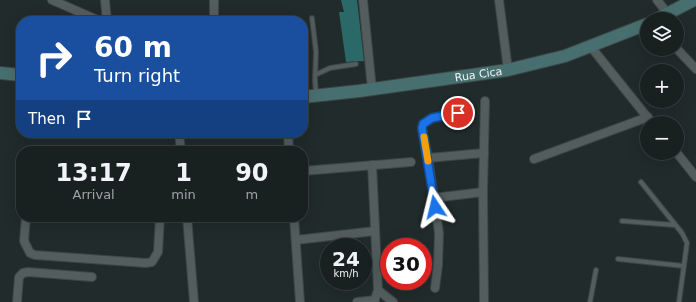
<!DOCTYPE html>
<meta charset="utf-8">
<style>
:root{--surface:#192020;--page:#262d2d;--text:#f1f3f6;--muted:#9fa3a5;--line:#373e3e}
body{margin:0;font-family:"DejaVu Sans",sans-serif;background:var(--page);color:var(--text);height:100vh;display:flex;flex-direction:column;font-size:15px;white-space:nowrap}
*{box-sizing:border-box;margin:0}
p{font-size:13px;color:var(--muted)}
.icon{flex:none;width:22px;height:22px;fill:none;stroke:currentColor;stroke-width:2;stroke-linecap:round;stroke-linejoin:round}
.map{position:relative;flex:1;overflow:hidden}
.side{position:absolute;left:16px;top:146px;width:292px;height:76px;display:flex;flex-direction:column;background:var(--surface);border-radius:16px;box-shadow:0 4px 16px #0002,0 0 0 1px var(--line)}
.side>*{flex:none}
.guide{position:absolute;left:16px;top:16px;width:292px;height:122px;border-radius:16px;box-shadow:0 4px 16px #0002,0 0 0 1px var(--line);background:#1a4fa0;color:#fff;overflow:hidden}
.controls{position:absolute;left:640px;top:12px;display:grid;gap:8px}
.controls a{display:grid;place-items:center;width:44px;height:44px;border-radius:50%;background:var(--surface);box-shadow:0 4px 16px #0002,0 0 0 1px var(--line);font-size:20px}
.speed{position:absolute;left:320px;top:238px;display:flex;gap:8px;font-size:20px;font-weight:700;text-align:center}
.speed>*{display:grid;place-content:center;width:52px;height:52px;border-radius:50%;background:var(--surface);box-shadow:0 4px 16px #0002,0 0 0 1px var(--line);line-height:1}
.speed small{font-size:10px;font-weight:400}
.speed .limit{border:6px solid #d22;background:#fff;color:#111}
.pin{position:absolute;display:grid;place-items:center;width:34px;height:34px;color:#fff;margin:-17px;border:2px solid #fff;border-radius:50%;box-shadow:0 1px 4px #0007}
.me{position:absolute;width:44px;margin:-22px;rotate:350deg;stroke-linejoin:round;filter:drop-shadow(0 0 3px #0008)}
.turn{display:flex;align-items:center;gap:14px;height:84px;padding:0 12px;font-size:18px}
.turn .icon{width:52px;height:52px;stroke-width:2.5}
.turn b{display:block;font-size:28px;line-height:34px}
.then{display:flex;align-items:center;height:38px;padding:0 12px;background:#0003;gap:8px;font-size:15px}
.eta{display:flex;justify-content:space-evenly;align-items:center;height:68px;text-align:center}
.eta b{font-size:24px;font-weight:700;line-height:28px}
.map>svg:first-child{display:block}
</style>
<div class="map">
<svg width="696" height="302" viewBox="0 0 696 302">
<rect width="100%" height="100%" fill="#212b2b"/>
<polygon fill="#2b6969" points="341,0 357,0 364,61 346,62 339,12 344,12"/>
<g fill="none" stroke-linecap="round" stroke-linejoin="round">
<g stroke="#3d4545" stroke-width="6">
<g id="lane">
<polyline points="312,18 316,52 315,80 316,93"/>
<polyline points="315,75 330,68 356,64"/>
<polyline points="641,182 682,233 687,243 679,302"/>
<polyline points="622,221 675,225"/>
<polyline points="618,259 684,266"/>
<polyline points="590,302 596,270"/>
</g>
</g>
<g stroke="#3d4545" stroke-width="10">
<g id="street">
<polyline points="52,0 100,21"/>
<polyline points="105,0 107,21"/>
<polyline points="363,0 372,89"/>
<polyline points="499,0 508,70"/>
<polyline points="657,0 668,14"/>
<polyline points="214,21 214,0"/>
<polyline points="591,47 652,123"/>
<polyline points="677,49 696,69"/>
<polyline points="179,133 181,151"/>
<polyline points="288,133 289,151"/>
<polyline points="677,153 696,177"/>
<polyline points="428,158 422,128 423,124 432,118 457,113"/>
<polyline points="534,159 648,117"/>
<polyline points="372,165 378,290 374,302"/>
<polyline points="303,171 411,162"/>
<polyline points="433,198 483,192"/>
<polyline points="26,217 24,241 30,253 35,255 146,263 152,262 158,252 160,217"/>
<polyline points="187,217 194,302"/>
<polyline points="294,217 300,302"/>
<polyline points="296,240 375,231"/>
<polyline points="435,288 438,265 439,233 428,158 484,153"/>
<polyline points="378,290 393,302"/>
<polyline points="17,302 19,277 23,273 28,272 92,277"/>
<polyline points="357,302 375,300"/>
<polyline points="484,302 483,192 485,101"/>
</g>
</g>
<g stroke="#3d4545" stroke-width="14">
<g id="secondary">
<polyline points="657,19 694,0"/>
<polyline points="0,73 21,75"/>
<path id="s1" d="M 303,97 L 359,91 L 508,70 L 565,56 L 647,24"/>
</g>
</g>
<use href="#lane" stroke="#535d5d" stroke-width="4"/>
<use href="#street" stroke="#535d5d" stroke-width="8"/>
<use href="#secondary" stroke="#486f6f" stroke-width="12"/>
</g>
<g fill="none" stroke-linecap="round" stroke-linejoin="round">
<g stroke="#114b97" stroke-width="10">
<polyline id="route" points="435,207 422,128 423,124 432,118 458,113"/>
</g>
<use href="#route" stroke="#1a73e8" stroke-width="7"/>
<polyline stroke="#f59e0b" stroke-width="7" points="424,137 428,161"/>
</g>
<g text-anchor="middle" stroke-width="4" stroke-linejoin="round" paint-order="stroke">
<g font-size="11" fill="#eff5f5" stroke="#212b2b">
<text dy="4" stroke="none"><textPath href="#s1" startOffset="177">Rua Cica</textPath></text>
</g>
</g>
</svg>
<div class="controls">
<a><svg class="icon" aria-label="layers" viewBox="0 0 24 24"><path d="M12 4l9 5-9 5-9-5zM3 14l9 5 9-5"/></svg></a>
<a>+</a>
<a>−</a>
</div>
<div class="speed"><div>24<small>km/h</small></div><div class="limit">30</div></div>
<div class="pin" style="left:458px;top:113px;background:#d93025"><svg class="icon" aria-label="arrive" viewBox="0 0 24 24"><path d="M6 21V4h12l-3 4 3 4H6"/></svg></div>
<svg class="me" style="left:435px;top:207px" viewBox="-20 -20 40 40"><path d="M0-17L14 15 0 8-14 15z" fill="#1a73e8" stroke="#fff" stroke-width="4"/></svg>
<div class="guide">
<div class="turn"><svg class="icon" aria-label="right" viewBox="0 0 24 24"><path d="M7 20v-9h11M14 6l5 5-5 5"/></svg><div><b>60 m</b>Turn right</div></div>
<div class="then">Then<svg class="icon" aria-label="arrive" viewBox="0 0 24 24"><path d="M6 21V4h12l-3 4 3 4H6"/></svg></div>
</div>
<section class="side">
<div class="eta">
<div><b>13:17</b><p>Arrival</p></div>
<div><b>1</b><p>min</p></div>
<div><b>90</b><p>m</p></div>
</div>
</section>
</div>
